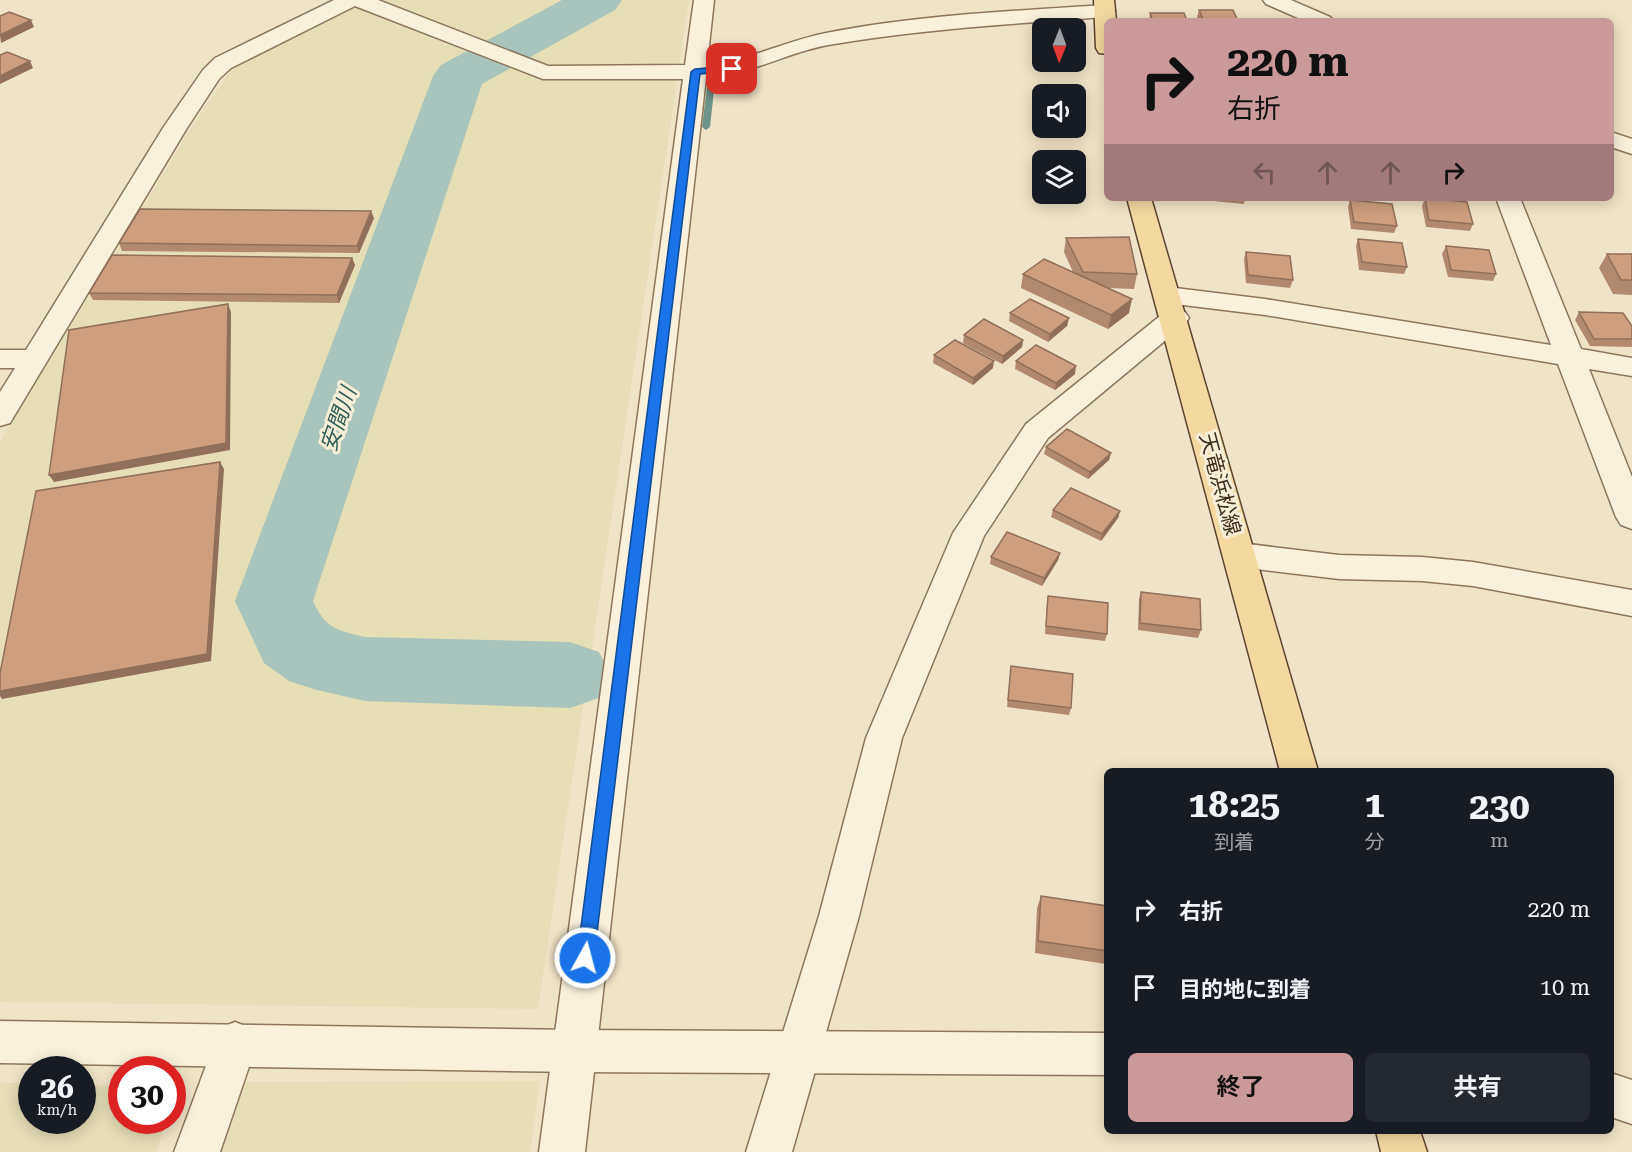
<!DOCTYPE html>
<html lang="ja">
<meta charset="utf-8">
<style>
:root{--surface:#171b24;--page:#242831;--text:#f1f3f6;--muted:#9ea1a6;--accent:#cc999b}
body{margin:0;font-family:"Roboto Serif","Noto Sans JP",serif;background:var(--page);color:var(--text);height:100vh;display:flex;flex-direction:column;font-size:22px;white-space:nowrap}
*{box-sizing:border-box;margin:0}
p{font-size:20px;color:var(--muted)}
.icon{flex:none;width:33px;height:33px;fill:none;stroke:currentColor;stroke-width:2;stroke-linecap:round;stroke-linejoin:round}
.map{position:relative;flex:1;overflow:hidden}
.sheet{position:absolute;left:1104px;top:768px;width:510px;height:366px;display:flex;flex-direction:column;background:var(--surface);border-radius:9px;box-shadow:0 3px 15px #0003}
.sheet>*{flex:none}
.guide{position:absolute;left:1104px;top:18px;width:510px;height:183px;border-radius:9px;box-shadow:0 3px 15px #0003;background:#cc999b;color:#111;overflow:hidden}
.needle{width:39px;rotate:181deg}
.buttons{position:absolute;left:1032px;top:18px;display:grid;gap:12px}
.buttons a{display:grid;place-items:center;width:54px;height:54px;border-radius:9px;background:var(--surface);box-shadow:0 3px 15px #0003;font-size:30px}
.speed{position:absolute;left:18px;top:1056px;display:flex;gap:12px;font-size:30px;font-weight:700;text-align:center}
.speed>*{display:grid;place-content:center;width:78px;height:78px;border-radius:50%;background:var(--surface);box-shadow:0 3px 15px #0003;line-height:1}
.speed small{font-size:15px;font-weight:400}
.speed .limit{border:9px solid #d22;background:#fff;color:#111}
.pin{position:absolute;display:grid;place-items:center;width:51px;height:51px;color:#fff;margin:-26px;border-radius:12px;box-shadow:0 3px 9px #0006}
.me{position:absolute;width:66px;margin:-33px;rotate:7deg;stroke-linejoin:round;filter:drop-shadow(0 0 4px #0008)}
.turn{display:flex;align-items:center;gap:21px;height:126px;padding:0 24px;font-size:27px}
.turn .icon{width:78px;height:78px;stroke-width:2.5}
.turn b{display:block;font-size:42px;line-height:51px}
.lanes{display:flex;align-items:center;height:57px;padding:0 24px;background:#0003;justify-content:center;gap:30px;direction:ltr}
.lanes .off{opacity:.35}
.eta{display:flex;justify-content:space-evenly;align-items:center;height:102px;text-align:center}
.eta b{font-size:36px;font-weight:700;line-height:42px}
.action{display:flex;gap:12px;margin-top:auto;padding:12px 24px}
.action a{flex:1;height:69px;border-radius:9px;background:var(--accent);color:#111;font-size:24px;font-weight:700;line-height:69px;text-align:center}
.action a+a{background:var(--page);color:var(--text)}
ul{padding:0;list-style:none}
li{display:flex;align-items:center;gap:18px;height:78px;padding:0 24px}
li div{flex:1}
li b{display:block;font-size:22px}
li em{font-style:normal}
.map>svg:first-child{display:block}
</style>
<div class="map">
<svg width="1632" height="1152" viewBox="0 0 1632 1152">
<rect width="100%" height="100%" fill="#f0e4c8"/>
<g fill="#e6deb5">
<polygon points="360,0 689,0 538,1009 0,1002 0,441 197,118 237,62"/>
<polygon points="540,1081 530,1152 220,1152 244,1082"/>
<polygon points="0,1083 31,1083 32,1120 82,1120 83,1085 121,1086 122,1120 167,1121 156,1152 0,1152"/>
</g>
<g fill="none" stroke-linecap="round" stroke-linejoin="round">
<polygon fill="#6f938a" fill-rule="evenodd" points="708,79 715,81 710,127 706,130 702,127"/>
<path fill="#a9c4bc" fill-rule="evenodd" d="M 562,0 L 622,0 L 615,10 L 482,84 L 313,601 C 326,629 336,630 365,637 L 570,642 L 599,652 L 611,675 L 599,698 L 570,708 L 365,701 L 317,690 L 289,681 L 264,663 L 235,601 L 433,76 L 441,65 Z"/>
<g stroke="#8d765c" stroke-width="3">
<g id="minor">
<path d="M 334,0 L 378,0 L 548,66 L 685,65 L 694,0 L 714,0 L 707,64 C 748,61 786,41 826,33 C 918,15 1012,11 1105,5 L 1112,7 L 1115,11 L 1112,15 L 1105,17 C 1013,24 920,29 828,45 C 785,53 751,75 706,77 L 585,1152 L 539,1152 L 683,79 L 543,79 L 355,6 L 231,68 L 219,79 L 187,128 L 10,423 L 0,426 L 0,392 L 15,368 L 0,368 L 0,350 L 26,350 L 163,128 L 203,70 L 215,58 Z"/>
<polygon points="1496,198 1520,198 1581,349 1632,358 1632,376 1589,369 1632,477 1632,529 1621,525 1616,517 1558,364 1265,315 1167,303 1157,301 1154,295 1157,289 1167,287 1265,299 1551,345"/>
<polygon points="1175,309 1185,312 1189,318 1185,324 1048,438 984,536 902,738 859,916 792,1152 746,1152 819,916 866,738 953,533 1026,424 1165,312"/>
<polygon points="1240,543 1339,555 1422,557 1473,562 1632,590 1632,616 1473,586 1422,581 1339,579 1240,567 1228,564 1224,555 1228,546"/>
<polygon points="235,1022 250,1028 257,1043 220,1152 174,1152 220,1028"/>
</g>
</g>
<g stroke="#8d765c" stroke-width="3">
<g id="tertiary">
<polygon points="1263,0 1291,0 1330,17 1334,21 1305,21 1266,4"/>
<polygon points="1611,132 1632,139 1632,154 1611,147"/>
<polygon points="0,1021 574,1030 1107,1033 1107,1075 574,1072 0,1063"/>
<polygon points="1611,1073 1632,1080 1632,1124 1611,1117"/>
</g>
</g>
<g stroke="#5b4430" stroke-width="3">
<g id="primary">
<polygon points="1094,0 1114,0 1116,21 1107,21 1107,54 1099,53 1096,48"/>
<polygon points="1127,198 1151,198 1318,771 1280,771"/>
<polygon points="1376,1131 1420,1131 1427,1152 1381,1152"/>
</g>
</g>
<use href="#minor" fill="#faf1dc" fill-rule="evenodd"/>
<use href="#tertiary" fill="#faf1dc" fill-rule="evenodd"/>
<use href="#primary" fill="#f3d9a0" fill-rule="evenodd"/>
</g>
<g fill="#b2896c">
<polygon points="1199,10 1238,21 1199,21 1197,17"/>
<polygon points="1150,13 1187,21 1149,21"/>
<polygon points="1203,198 1245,198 1244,204 1203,200"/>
<polygon points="1425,198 1473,224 1470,231 1426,227 1422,206"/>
<polygon points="1350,200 1397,226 1394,233 1351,229 1348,207"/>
<polygon points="374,218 359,253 122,251 119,243"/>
<polygon points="1066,238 1137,274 1134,289 1108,288 1129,313 1108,329 1021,288 1023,274 1073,272 1064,252"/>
<polygon points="1358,239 1407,267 1404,274 1359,270 1356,246"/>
<polygon points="1446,246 1496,274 1493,281 1448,277 1442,254"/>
<polygon points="1246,252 1293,280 1290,288 1246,283 1244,259"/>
<polygon points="1607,254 1632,254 1632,295 1613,294 1599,268"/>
<polygon points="352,258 355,265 339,303 93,300 89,293"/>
<polygon points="1579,312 1632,326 1632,347 1590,346 1575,320"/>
<polygon points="1010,313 1069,318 1067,326 1048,342 1009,321"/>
<polygon points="964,335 1023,340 1022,347 1002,364 963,343"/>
<polygon points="934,355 993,368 973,385 933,363"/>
<polygon points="1016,361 1075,374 1055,390 1015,369"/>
<polygon points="1046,447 1111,453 1109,460 1088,479 1044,454"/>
<polygon points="1053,510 1120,511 1118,518 1101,541 1051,517"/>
<polygon points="1060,553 1058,560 1042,586 990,564 991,557"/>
<polygon points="1141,592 1201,630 1198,638 1138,630 1139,599"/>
<polygon points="1048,596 1107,634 1105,641 1045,634 1047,603"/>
<polygon points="1011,666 1071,708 1069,715 1007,707"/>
<polygon points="1041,896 1107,906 1106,964 1035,953 1037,908"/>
</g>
<g fill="#916f58">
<polygon points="31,20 34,27 1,43 0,35"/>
<polygon points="30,61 33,68 0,84 0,76"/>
<polygon points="371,211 374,218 359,253 357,246"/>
<polygon points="352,258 355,265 339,303 337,295"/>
<polygon points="1132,299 1129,313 1108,329 1111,315"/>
<polygon points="228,304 231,312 230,450 54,482 49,475"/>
<polygon points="1069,318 1067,326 1048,342 1050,334"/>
<polygon points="1023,340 1022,347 1002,364 1003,356"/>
<polygon points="994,361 993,368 973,385 973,378"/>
<polygon points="1076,366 1075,374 1055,390 1056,383"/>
<polygon points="1111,453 1109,460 1088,479 1090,472"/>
<polygon points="220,462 224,469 211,661 2,699 0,696 0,691"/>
<polygon points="1120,511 1118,518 1101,541 1102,534"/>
<polygon points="1060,553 1058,560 1042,586 1044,578"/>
</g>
<g fill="#cf9f7d" stroke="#916f58" stroke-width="1.5">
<polygon points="1199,10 1233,10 1238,21 1204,21"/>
<polygon points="9,12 31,20 0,35 0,16"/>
<polygon points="1150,13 1184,13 1187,21 1153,21"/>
<polygon points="7,52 30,61 0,76 0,55"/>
<polygon points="1425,198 1467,202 1473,224 1429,220"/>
<polygon points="1350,200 1392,204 1397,226 1354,222"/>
<polygon points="140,209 371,211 357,246 119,243"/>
<polygon points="1129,237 1137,274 1083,272 1066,238"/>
<polygon points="1358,239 1402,243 1407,267 1362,262"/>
<polygon points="1446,246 1489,250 1496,274 1451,270"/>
<polygon points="1246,252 1290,256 1293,280 1248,275"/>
<polygon points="1607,254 1632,254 1632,280 1621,280"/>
<polygon points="112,255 352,258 337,295 89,293"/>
<polygon points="1044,259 1132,299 1111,315 1023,274"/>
<polygon points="1030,299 1069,318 1050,334 1010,313"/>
<polygon points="228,304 226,443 49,475 69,330"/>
<polygon points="1579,312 1623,313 1632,326 1632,339 1594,339"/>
<polygon points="984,319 1023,340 1003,356 964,335"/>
<polygon points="955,340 994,361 973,378 934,355"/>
<polygon points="1036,345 1076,366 1056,383 1016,361"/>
<polygon points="1067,429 1111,453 1090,472 1046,447"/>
<polygon points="220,462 207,654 0,691 0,673 36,491"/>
<polygon points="1071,488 1120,511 1102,534 1053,510"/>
<polygon points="1007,532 1060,553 1044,578 991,557"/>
<polygon points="1141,592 1200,599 1201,630 1140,623"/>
<polygon points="1048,596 1108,603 1107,634 1046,626"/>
<polygon points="1011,666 1073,674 1071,708 1008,700"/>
<polygon points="1041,896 1107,906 1107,951 1038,941"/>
</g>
<polygon fill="#1a73e8" stroke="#114b97" stroke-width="1.5" points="732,66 735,67 735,71 700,74 594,958 591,964 585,966 579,964 577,958 691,72 695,69"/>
<g text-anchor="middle" stroke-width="6" stroke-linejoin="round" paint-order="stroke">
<g font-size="21" fill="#3d2e20" stroke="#f7eed8">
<text transform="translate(1220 484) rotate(75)" y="7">天竜浜松線</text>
</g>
<g font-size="22" font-style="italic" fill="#2f5d5a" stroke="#f7eed8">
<text transform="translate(338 419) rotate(-71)" y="8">安間川</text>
</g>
</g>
</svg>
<div class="buttons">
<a><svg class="needle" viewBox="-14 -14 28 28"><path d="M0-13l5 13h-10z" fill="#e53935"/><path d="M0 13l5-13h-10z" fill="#9ea1a6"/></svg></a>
<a><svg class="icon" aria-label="sound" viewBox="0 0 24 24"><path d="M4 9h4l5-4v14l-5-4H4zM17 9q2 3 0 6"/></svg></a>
<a><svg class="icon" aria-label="layers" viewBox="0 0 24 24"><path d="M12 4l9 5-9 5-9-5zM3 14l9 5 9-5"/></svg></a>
</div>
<div class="speed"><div>26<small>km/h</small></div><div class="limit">30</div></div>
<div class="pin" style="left:732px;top:69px;background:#d93025"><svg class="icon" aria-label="arrive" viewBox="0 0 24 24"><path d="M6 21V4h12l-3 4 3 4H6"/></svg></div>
<svg class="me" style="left:585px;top:958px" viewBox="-20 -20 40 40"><circle r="17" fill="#1a73e8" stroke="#fff" stroke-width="3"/><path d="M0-11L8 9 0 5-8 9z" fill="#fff"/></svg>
<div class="guide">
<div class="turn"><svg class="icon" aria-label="right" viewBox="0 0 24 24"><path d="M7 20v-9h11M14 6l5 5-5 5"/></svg><div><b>220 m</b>右折</div></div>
<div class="lanes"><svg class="icon off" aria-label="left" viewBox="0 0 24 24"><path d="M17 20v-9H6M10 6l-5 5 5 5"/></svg><svg class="icon off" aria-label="ahead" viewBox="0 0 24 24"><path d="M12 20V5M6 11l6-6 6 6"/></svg><svg class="icon off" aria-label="ahead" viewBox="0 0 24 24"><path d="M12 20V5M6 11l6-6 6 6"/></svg><svg class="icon" aria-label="right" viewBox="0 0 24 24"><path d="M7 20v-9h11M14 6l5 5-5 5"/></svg></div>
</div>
<section class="sheet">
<div class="eta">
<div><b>18:25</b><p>到着</p></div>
<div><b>1</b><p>分</p></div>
<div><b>230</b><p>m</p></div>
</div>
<ul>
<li><svg class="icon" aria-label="right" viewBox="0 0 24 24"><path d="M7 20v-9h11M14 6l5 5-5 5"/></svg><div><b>右折</b></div><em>220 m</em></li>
<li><svg class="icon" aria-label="arrive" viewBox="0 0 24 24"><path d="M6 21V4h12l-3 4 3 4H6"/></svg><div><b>目的地に到着</b></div><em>10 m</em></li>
</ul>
<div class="action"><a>終了</a><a>共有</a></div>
</section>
</div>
